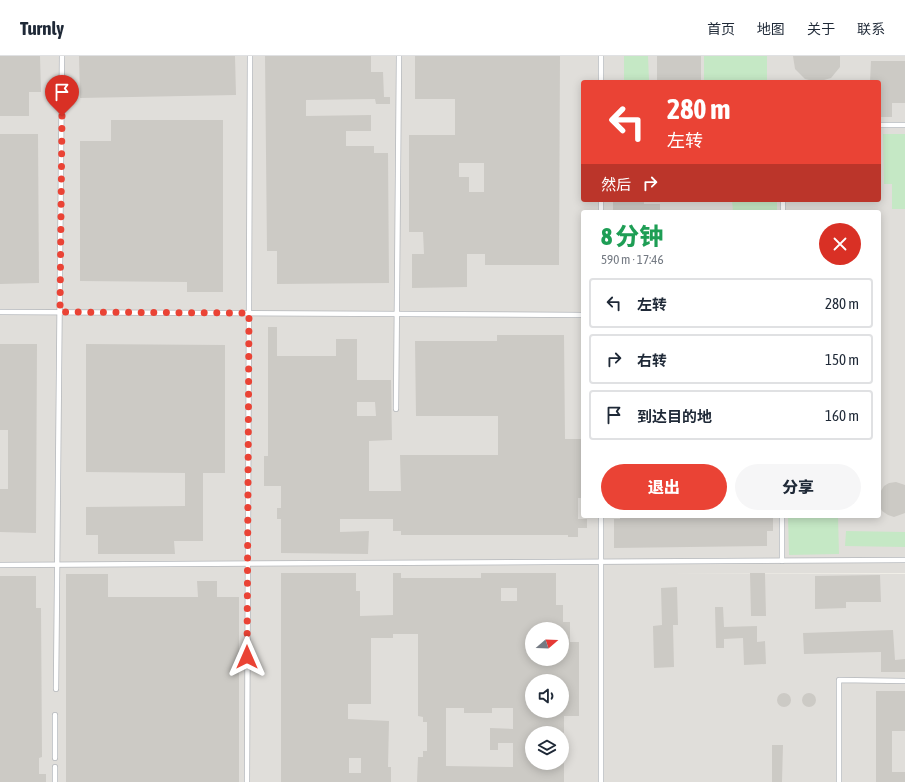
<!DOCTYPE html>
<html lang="zh">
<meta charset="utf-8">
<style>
:root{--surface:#fff;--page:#f6f6f7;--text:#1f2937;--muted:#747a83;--line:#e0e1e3;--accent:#ea4335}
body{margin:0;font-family:"Asap Condensed","Noto Sans SC",sans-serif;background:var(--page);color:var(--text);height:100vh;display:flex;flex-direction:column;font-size:15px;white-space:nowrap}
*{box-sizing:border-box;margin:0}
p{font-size:13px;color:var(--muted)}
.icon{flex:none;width:22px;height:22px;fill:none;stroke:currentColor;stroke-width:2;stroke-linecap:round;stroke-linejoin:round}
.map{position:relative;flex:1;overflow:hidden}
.panel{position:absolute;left:581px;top:154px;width:300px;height:308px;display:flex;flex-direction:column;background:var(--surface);border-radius:4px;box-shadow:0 2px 10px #0003}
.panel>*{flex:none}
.banner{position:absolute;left:581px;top:24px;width:300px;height:122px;border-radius:4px;box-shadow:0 2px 10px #0003;background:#ea4335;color:#fff;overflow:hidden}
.needle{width:26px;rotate:71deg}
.controls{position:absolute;left:525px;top:566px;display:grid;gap:8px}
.controls a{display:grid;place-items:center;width:44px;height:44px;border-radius:50%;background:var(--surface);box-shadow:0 2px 10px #0003;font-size:20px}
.pin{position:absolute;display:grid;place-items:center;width:34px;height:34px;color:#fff;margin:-41px -17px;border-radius:50% 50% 50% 0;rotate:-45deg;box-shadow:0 0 4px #0007}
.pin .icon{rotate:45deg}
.me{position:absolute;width:44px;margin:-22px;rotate:0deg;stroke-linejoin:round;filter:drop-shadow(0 0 3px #0008)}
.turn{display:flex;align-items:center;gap:14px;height:84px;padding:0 20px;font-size:18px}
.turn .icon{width:52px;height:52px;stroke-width:2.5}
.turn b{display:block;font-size:28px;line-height:34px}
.then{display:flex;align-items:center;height:38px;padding:0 20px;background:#0003;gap:8px;font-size:15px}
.round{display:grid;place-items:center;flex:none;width:42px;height:42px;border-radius:21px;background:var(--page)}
.summary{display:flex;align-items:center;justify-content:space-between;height:68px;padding:0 20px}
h1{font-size:24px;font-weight:800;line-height:30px;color:#1e9e55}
.button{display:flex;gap:8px;margin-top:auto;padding:8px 20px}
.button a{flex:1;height:46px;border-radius:24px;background:var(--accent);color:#fff;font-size:16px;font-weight:800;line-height:46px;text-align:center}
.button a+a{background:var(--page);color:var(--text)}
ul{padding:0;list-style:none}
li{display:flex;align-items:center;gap:12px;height:50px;margin:0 8px 6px;padding:0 12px;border:2px solid var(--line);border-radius:4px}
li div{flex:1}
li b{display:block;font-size:15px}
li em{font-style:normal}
header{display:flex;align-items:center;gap:24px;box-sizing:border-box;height:56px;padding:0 20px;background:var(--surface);border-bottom:1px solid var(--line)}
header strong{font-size:19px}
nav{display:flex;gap:22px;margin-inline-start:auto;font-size:14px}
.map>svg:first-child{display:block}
</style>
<header>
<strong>Turnly</strong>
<nav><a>首页</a><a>地图</a><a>关于</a><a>联系</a></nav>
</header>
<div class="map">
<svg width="905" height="726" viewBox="0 0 905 726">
<rect width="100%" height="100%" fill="#f1efe8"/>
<path fill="#e0deda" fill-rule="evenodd" d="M 0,0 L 905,0 L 905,517 L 671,518 L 905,518 L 905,726 L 0,726 ZM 583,26 L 879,26 L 879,144 L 583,144 ZM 583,156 L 879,156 L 879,460 L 583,460 ZM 532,573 L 562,573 L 562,603 L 532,603 ZM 532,625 L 562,625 L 562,655 L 532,655 ZM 532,677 L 562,677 L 562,707 L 532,707 Z"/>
<g fill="#c5e8c5">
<polygon points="624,0 648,0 649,24 624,25"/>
<rect x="704" y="0" width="63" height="26"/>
<polygon points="883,78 905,78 905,153 892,153 892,128 884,128"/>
<polygon points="732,144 777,144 777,156 733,156"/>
<polygon points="788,460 838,460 839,498 789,499"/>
<polygon points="846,475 905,476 905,491 845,490"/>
</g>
<g fill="#cccac5" fill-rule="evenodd">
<polygon points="0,0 40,0 41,36 29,36 29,60 0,60"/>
<polygon points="79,0 235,0 236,39 80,42"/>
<polygon points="265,0 371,0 371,16 383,16 384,41 390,41 390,48 376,48 375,43 306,44 306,60 371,59 371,75 346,75 346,90 374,90 374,97 388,97 389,227 277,228 277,195 267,195"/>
<path d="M 415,0 L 560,0 L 559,209 L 485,209 L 485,198 L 467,198 L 467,231 L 412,232 L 412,198 L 424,198 L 423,176 L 409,176 L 409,79 L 455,79 L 455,43 L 415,43 ZM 459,107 L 484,107 L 484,136 L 469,136 L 469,121 L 459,121 Z"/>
<rect x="657" y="0" width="44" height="26"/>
<polygon points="793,0 840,0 840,11 831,22 817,26 805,23 795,13"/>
<polygon points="871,5 905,5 905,47 892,47 892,61 879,61 879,26 870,26"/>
<polygon points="111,64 223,64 223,236 187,236 187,226 80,225 80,85 111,85"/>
<polygon points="0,78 38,78 39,227 0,228"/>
<polygon points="613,144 644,144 644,148 660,148 660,156 613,156"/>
<path d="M 268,271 L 277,271 L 277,300 L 336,300 L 336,283 L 357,283 L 357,324 L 391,324 L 392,384 L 369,385 L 369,435 L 401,435 L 400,399 L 498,399 L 498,360 L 416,360 L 415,285 L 497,285 L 497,279 L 564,279 L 565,383 L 583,383 L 583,442 L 578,442 L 578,463 L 587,463 L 587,472 L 578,472 L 578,481 L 568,481 L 568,479 L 401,479 L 401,475 L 393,475 L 393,463 L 340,463 L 340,476 L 369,475 L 368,498 L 281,497 L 281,463 L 277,463 L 277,452 L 281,452 L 281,430 L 264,430 L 264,400 L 268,400 ZM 357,346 L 375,346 L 376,360 L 357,360 Z"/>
<polygon points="0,288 37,288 36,477 0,476 0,433 8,433 8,374 0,374"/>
<polygon points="86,288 225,289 225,417 203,417 203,485 174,485 175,498 98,498 98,479 86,479 86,451 185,450 185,417 86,416"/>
<polygon points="896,426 905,429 905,457 894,461 888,459 882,455 879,449 879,438 884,430 889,427"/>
<polygon points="620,460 773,460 773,475 767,475 767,490 614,492 614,463 620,463"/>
<path d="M 281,517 L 356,517 L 356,535 L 360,535 L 360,560 L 393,559 L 393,517 L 401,517 L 401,522 L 481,522 L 481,517 L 556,517 L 556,549 L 563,549 L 563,566 L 570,566 L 570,586 L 579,586 L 579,660 L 564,660 L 564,677 L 532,677 L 532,707 L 564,707 L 564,726 L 417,726 L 418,701 L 423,701 L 423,695 L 427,695 L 427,666 L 423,666 L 423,661 L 418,660 L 418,578 L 393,578 L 393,582 L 371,582 L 371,648 L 348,648 L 348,663 L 389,665 L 388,711 L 391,711 L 391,726 L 281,726 ZM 501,532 L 517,532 L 517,545 L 501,545 ZM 532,573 L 562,573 L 562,603 L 532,603 ZM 532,625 L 562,625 L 562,655 L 532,655 ZM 446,652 L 464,652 L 464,657 L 492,657 L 492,652 L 513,652 L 513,673 L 490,672 L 490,694 L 498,694 L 498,687 L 513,687 L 513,711 L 446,710 ZM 349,702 L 361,702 L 361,717 L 349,717 Z"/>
<polygon points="750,517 765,517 766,560 751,560"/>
<polygon points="66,518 108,518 108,541 198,541 197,525 217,525 217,541 239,541 239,726 66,726"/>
<polygon points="880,519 881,546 846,546 846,552 815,553 815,520"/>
<polygon points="0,520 36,520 36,552 41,552 42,701 39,702 39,718 46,718 46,726 0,726"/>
<polygon points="677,531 678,569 673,569 674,611 654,612 653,570 662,569 661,532"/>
<polygon points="715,551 723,551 724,571 757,570 757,586 765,585 766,608 744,609 743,582 724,583 724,592 716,592"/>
<polygon points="893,574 895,604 905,603 905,616 881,616 881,596 804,598 803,577"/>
<polygon points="876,635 905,635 905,675 892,675 892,716 905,716 905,726 876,726"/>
<circle cx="784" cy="644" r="7"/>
<circle cx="809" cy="644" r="7"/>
<polygon points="772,689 783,689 782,726 772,726"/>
</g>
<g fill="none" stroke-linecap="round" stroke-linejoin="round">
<g stroke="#b5b8bc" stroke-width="6">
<g id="service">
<polyline points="601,0 601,26"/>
<polyline points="879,69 905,69"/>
<polyline points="601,144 601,156"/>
<polyline points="783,156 783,144"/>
<polyline points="0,256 583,259"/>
<polyline points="396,353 399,0"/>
<polyline points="601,460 601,726"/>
<polyline points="782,505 782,460"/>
<polyline points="0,509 905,504"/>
<polyline points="56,633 62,0"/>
<polyline points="55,702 55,659"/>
<polyline points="55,711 55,726"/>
<polyline points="247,726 250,0"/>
<polyline points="839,726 839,624 905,625"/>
</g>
</g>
<use href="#service" stroke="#fff" stroke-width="4.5"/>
</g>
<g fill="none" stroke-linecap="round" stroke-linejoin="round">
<polyline stroke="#ea4335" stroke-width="7" stroke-dasharray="0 12.6" points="62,60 60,256 249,257 247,601"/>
</g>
</svg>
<div class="controls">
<a><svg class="needle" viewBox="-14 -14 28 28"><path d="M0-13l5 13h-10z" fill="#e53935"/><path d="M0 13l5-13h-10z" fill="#747a83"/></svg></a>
<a><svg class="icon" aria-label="sound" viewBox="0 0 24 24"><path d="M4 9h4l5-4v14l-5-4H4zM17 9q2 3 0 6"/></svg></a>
<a><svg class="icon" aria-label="layers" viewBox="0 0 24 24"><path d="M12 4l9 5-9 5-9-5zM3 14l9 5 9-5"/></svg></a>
</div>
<div class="pin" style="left:62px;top:60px;background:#d93025"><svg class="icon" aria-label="arrive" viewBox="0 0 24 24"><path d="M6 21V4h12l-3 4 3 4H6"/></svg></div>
<svg class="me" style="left:247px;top:601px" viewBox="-20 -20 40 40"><path d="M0-17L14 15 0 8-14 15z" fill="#ea4335" stroke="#fff" stroke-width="4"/></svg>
<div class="banner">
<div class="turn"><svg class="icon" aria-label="left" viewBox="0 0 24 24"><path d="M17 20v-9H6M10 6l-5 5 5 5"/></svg><div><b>280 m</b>左转</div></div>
<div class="then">然后<svg class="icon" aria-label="right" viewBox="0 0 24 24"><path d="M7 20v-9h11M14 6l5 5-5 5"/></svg></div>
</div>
<section class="panel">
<div class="summary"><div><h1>8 分钟</h1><p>590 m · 17:46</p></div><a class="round" style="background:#d93025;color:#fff"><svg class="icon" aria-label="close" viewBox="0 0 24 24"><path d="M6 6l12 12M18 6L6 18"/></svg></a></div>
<ul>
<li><svg class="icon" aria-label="left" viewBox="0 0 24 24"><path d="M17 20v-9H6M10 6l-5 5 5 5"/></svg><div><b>左转</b></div><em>280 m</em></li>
<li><svg class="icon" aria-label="right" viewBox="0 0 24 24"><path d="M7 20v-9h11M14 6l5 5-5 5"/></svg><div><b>右转</b></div><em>150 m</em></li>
<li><svg class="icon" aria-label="arrive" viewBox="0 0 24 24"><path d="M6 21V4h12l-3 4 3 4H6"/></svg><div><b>到达目的地</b></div><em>160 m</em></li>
</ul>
<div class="button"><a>退出</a><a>分享</a></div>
</section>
</div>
